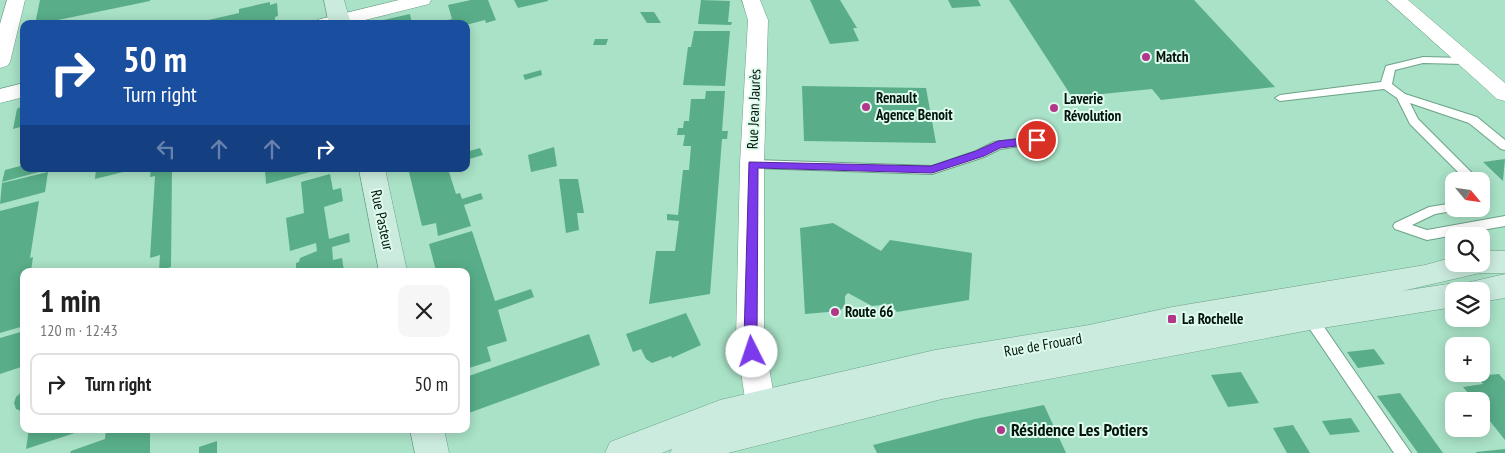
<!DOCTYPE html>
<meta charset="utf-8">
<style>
:root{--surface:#fff;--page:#f6f6f6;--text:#222;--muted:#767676;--line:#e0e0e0}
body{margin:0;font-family:"PT Sans Narrow",sans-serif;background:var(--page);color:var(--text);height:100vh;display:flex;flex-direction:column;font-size:19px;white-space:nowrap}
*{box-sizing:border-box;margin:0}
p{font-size:16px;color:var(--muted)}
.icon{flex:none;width:28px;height:28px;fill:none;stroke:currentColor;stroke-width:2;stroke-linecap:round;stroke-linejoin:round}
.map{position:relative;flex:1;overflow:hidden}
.sheet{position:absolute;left:20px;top:268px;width:450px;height:165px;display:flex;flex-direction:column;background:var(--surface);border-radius:10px;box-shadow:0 2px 12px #0003}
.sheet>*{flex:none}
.banner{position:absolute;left:20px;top:20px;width:450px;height:152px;border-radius:10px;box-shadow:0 2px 12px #0003;background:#1a4fa0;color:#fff;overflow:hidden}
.needle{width:32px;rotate:119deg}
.fabs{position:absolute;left:1445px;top:172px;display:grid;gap:10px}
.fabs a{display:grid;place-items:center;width:45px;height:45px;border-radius:10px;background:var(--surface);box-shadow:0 2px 12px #0003;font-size:25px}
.pin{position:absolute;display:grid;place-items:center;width:42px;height:42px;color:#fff;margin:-21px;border:2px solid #fff;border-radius:50%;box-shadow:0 1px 5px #0007}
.me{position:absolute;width:55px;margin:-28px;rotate:356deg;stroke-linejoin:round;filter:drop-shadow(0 0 4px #0008)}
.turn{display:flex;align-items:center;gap:18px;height:105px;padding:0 20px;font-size:22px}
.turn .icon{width:65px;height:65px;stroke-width:2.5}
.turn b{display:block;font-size:35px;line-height:42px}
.lanes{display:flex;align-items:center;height:48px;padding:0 20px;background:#0003;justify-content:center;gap:25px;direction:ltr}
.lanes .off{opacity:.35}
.round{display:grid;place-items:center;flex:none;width:52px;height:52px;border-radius:10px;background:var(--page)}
.head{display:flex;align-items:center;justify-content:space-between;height:85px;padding:0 20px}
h1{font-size:30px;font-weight:700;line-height:38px}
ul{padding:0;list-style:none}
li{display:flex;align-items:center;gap:15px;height:62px;margin:0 10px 8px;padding:0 10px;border:2px solid var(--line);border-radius:10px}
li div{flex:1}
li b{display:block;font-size:19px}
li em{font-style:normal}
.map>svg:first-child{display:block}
</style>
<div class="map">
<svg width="1505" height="453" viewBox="0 0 1505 453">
<rect width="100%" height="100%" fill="#a9e2c6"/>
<g fill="#59ae89">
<polygon points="40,0 150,0 150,1 58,20 58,24 35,24"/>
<polygon points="471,0 488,0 496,20 486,23 485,20 466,25 445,24 444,21 452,19 448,5"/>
<polygon points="514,0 548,0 548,1 518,8"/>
<polygon points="701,0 730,1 728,22 732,22 731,25 698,24"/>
<polygon points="810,0 840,0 857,28 853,28 859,41 830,44"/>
<polygon points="948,0 978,0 981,6 952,8"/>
<polygon points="1009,0 1194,0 1275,87 1161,100 1152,89 1072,97"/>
<polygon points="270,2 270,5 277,3 278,16 275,17 275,20 258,24 191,24 239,13 239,9"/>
<polygon points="640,12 654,12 661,23 647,23"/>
<polygon points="410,14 412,24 380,24 379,21"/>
<polygon points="694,31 730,31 725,86 683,85 688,47 691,47"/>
<polygon points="595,39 608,39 606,45 593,45"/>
<polygon points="541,70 542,75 525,80 523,75"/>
<polygon points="802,86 926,88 936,143 804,141"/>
<polygon points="706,91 725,91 722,131 728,131 727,139 722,139 710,294 649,304 656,251 675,251 679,221 667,220 667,214 678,215 683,170 689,170 691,146 683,146 685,135 677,135 678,128 683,128 684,121 689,121 691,99 705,99"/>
<polygon points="24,105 24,126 13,129 17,109"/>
<polygon points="554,147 557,166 531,172 528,155"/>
<polygon points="480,148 483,155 466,160 466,152"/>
<polygon points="1505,159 1503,181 1483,162"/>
<polygon points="24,165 24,169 50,169 2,182 5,170"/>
<polygon points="96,169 135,169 95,179"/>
<polygon points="151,169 172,169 171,267 159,271 160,255 150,258 155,176 150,177"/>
<polygon points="265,169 321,169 266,184"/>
<polygon points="420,169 448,169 456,194 460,193 462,199 481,193 483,199 464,205 471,226 438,236 436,223 422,226 409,172"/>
<polygon points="48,172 45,192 0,204 2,183"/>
<polygon points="330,174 333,190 341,188 343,201 324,207 329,239 349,233 350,242 332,247 333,260 342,258 344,271 296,271 296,263 299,262 300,258 317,251 316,243 290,251 286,218 304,213 301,182"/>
<polygon points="559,179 578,179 584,213 577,213 579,230 566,233"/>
<polygon points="39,201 30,258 33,257 31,271 24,271 24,326 0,333 0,211"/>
<polygon points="833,223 881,251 890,240 972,253 969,300 897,312 890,304 872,306 848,293 845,296 845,305 840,311 805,314 800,228"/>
<polygon points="472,231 495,301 531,289 534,297 498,310 507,341 487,347 491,361 466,369 466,271 436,271 429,244"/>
<polygon points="686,313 701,345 672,358 671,356 652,363 646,359 641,349 633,352 626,334"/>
<polygon points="24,331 24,366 0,374 0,338"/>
<polygon points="589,334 600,365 466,414 466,377"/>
<polygon points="1374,349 1385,364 1358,368 1347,352"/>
<polygon points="1241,372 1259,403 1228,407 1211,375"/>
<polygon points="1499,374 1505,381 1505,440 1481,410 1481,401 1475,401 1463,387 1483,384 1476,376"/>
<polygon points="24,390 24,412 16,409 14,403 16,397"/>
<polygon points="1400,393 1443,453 1418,453 1377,396"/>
<polygon points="1044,405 1066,453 877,453 873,445 975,419"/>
<polygon points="1351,418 1360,432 1330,435 1322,421"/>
<polygon points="1293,425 1310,453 1287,453 1273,428"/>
<polygon points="29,429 87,429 26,449"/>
<polygon points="106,429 150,429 150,453 70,453 71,451 105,439"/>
<polygon points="217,441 217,453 199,453 199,447"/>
<polygon points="1505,449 1505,453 1476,453 1476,452"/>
</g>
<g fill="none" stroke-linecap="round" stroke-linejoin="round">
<g stroke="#6ba288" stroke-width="2">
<g id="lane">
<polygon points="1423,57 1464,58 1469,61 1464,64 1423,63 1395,70 1392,84 1405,94 1477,117 1505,140 1505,150 1501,149 1469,123 1410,103 1418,119 1480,181 1467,181 1410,124 1397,98 1384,89 1280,101 1275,98 1280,95 1381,82 1386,66"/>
<polygon points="1037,136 1043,140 1041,143 1000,149 984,157 932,174 752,168 746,164 752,160 932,166 976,151 994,142"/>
<polygon points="1454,203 1454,209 1459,209 1458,210 1435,214 1412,225 1427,230 1505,216 1505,226 1427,240 1395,229 1393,226 1395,223 1429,207"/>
<polygon points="1308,309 1313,311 1411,453 1394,453 1303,319 1301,315 1303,311"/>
</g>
</g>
<g stroke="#6ba288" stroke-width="1">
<g id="street">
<polygon points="7,0 25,0 10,62 7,66 0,68 0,24"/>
<polygon points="399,0 431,0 429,4 349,24 314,24 317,20"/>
<polygon points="742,0 760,0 768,20 764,164 764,339 779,425 775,435 764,439 753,435 749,425 736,339 740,164 748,20"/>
<polygon points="1387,0 1408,0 1505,83 1505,101 1497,99 1484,87"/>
<polygon points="24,83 24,97 0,103 0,89"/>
</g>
</g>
<g stroke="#6ba288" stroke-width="1">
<g id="secondary">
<polygon points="324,0 344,0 351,24 329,24"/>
<polygon points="359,169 385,169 407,271 379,271"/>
<polygon points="1481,251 1505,251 1505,273 1480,273 1402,291 1454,283 1464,286 1466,283 1505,274 1505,298 1481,302 1481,291 1454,291 1454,307 1310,330 942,399 728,453 670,453 672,449 662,453 605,453 610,442 720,400 935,350 1089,325 1172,307 1425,265 1454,257 1454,264 1481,264"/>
<polygon points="410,429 444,429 449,453 415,453"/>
</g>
</g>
<use href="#lane" fill="#fff" fill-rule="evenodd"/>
<use href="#street" fill="#fff" fill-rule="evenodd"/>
<use href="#secondary" fill="#cbebde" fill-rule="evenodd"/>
</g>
<polygon fill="#7c3aed" stroke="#51269a" points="1037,137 1042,140 1040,143 1000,148 984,156 932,173 758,168 757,339 759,352 757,356 752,358 748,356 744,339 749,162 931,166 976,151 998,141"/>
<g fill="#b2378a" stroke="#dffbed" stroke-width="2">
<circle cx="1146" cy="57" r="5"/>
<circle cx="866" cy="107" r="5"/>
<circle cx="1054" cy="108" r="5"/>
<circle cx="835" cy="312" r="5"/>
<rect x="1167" y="314" width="10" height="10" rx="2.5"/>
<circle cx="1001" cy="430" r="5"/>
</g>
<g text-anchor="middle" stroke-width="4" stroke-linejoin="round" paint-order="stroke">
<g font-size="15" font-weight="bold" fill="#01140b" stroke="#dffbed" text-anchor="start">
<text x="1156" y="62">Match</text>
<text x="876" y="103">Renault<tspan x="876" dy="17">Agence Benoit</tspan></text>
<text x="1064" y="104">Laverie<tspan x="1064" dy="17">Révolution</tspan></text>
<text x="845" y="317">Route 66</text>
<text x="1182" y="324">La Rochelle</text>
</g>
<g font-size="15" fill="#01140b" stroke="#dffbed">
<text transform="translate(754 109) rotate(-88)" y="5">Rue Jean Jaurès</text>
<text transform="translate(382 220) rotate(78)" y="5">Rue Pasteur</text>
<text transform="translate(1043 345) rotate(-10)" y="5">Rue de Frouard</text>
</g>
<g font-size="18" font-weight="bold" fill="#01140b" stroke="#dffbed" text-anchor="start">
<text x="1011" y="436">Résidence Les Potiers</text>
</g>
</g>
</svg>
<div class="fabs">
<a><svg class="needle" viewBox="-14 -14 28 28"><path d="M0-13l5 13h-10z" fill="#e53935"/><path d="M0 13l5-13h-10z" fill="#767676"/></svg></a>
<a><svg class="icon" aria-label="search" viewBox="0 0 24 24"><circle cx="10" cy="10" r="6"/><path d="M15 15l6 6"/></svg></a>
<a><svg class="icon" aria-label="layers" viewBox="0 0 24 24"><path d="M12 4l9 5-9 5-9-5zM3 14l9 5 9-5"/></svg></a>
<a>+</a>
<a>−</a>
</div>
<div class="pin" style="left:1037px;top:140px;background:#d93025"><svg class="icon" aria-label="arrive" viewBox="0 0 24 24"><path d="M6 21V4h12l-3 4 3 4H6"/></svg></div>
<svg class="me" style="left:752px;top:352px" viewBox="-20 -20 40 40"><circle r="19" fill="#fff"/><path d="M0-13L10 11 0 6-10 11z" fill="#7c3aed"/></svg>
<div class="banner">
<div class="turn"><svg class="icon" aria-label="right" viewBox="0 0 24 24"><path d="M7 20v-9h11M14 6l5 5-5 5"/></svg><div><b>50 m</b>Turn right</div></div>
<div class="lanes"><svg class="icon off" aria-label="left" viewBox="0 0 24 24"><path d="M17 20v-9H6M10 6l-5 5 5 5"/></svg><svg class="icon off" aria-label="ahead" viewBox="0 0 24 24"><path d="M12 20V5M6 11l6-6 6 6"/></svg><svg class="icon off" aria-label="ahead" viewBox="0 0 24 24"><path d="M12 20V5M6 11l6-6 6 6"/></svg><svg class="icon" aria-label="right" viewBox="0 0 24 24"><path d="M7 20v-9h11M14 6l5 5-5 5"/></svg></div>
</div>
<section class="sheet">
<div class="head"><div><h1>1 min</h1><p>120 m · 12:43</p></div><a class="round"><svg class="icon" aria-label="close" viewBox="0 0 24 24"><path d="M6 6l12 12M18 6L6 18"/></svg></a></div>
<ul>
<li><svg class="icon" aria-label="right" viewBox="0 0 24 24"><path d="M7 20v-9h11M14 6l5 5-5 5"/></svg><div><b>Turn right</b></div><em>50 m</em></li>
</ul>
</section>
</div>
